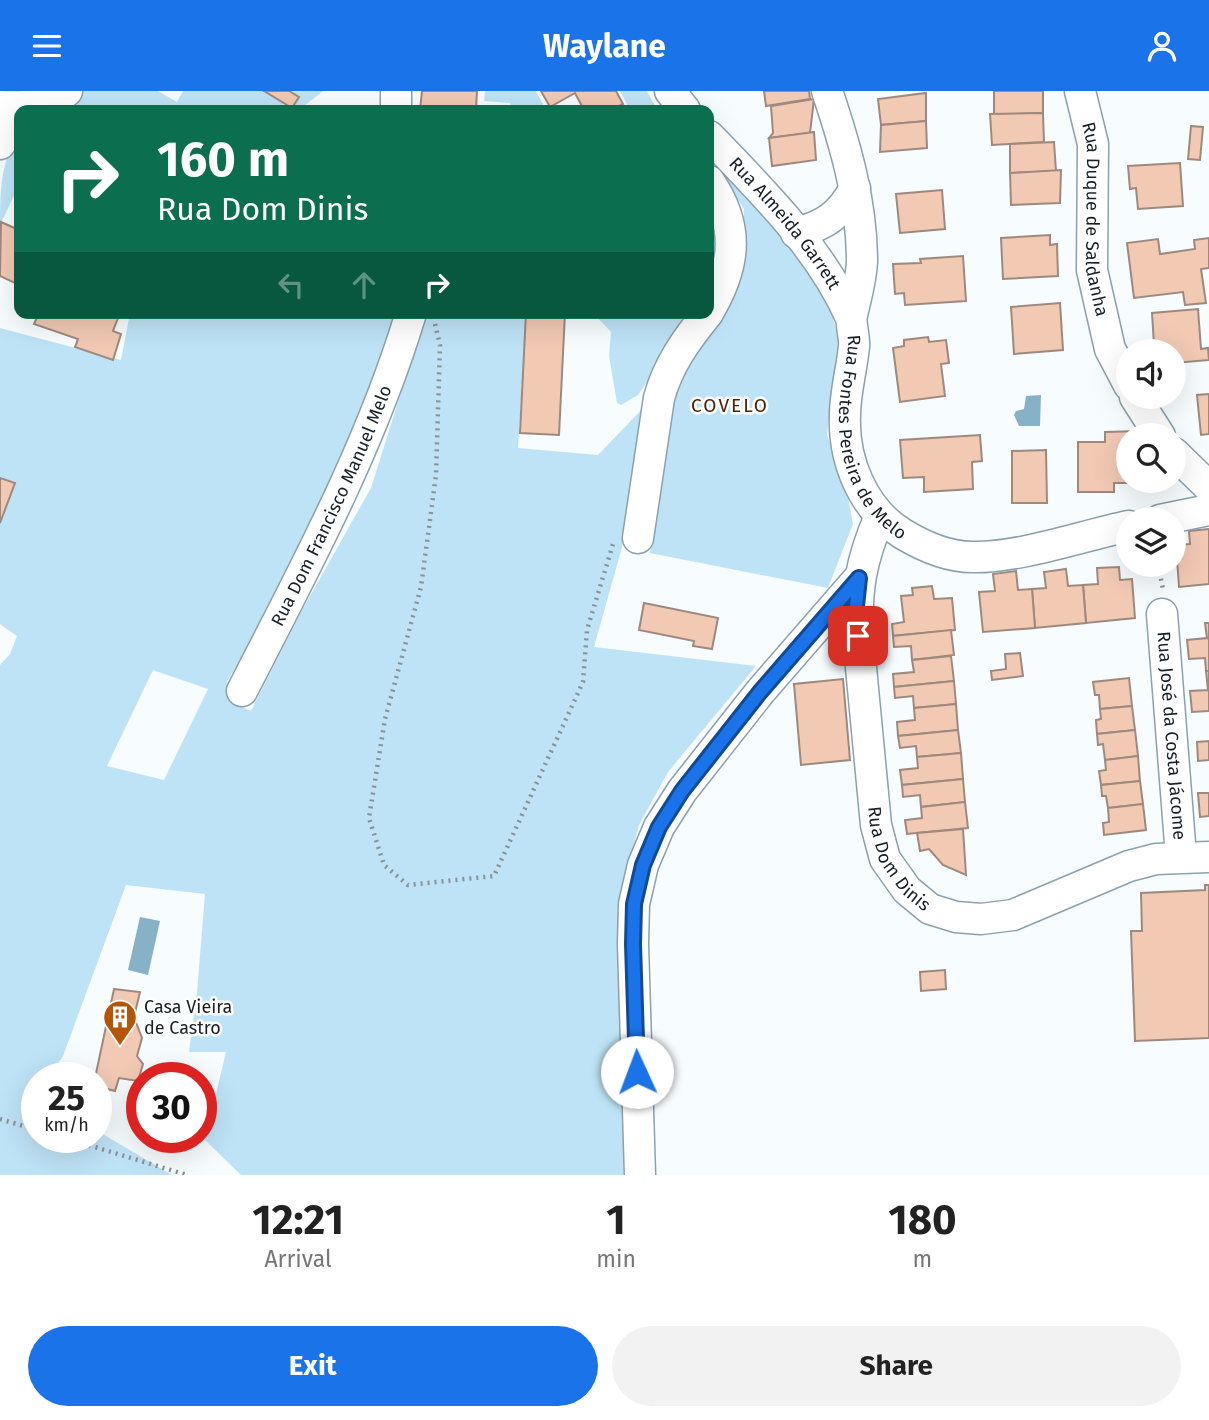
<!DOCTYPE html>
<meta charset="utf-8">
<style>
:root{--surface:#fff;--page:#f2f2f2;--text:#222;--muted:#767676;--accent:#1a73e8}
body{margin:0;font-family:"Fira Sans",sans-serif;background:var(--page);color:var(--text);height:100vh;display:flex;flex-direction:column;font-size:26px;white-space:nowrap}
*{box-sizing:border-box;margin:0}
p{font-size:23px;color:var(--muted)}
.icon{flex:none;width:38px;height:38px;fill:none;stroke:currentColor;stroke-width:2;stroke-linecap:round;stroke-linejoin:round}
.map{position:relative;height:1084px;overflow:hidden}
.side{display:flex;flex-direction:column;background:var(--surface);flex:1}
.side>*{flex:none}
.hud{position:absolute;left:14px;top:14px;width:700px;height:214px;border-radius:14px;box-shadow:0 7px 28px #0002;background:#0b6e4f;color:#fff;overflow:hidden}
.controls{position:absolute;left:1116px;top:248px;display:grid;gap:14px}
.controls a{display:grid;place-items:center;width:70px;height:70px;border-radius:50%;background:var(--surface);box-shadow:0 7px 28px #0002;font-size:35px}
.speed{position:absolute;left:21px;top:971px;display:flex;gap:14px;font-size:35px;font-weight:700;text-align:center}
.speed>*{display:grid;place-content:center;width:91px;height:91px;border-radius:50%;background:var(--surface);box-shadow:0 7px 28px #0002;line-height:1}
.speed small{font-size:18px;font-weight:400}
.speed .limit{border:10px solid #d22;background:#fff;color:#111}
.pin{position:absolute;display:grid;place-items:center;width:60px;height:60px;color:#fff;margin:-30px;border-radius:14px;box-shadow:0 4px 10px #0006}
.me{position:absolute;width:77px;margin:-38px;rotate:358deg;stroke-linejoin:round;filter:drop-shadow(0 0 5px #0008)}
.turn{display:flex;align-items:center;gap:24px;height:147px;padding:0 28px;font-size:32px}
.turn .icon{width:91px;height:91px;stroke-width:2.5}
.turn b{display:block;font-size:49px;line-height:60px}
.lanes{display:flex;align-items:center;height:66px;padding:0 28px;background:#0003;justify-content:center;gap:35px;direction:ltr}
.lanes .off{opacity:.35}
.eta{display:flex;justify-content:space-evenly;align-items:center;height:119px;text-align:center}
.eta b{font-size:42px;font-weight:700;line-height:49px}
.cta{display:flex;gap:14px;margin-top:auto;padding:14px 28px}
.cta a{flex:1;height:80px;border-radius:42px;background:var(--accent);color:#fff;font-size:28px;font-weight:700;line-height:80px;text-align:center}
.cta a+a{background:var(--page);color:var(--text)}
header{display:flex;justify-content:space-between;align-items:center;height:91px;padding:0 28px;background:var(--accent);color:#fff;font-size:32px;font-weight:700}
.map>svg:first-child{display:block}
</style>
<header><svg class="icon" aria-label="menu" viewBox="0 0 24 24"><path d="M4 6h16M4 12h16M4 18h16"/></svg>Waylane<svg class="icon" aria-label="person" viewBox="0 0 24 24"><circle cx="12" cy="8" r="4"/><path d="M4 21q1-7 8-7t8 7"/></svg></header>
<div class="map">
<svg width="1209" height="1084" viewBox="0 0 1209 1084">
<rect width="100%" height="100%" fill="#f7fcfe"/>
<g fill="#bee3f6" fill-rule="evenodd">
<polygon points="81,0 158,0 177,11 183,0 323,0 299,19 53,19"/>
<polygon points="485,0 536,0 546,19 510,19 510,12 484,10"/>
<polygon points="620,0 647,0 657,19 630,19"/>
<path d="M 19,46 L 19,94 L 0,134 C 0,103 0,68 19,46 Z"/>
<polygon points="710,66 794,157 830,213 838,249 827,344 847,402 853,433 828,497 650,462 665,321 744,154 744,118"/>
<path d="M 130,222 L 398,222 L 391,252 L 318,428 L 272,518 L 227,590 L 230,610 L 251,620 L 301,521 L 371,397 L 426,222 L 526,222 L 518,357 L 598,364 L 648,312 L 622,456 L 594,556 L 756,575 L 668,681 L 639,734 L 618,815 L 624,1084 L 241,1084 L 205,1049 L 226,961 L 189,961 L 197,901 L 205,803 L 126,794 L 63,965 L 49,987 L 37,987 L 37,1046 L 96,1046 L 96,1039 L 172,1084 L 0,1084 L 0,574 L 10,563 L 17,545 L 0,533 L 0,432 L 15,393 L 0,387 L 0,237 L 121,269 ZM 153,579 L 208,598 L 164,689 L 107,675 Z"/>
<polygon points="593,222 693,222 638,304 621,314 617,312 609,265 611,241"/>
</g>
<g fill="#87b1c6">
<polygon points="1041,304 1040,335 1019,335 1014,324 1016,320 1024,318 1026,305"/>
<polygon points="140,826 160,830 148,884 128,879"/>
</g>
<g fill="#f2c9b3" stroke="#9e897e" stroke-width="2">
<polygon points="264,0 289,0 299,6 292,17"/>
<polygon points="422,0 477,0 476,19 420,19"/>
<polygon points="541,0 616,0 623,13 611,19 584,19 575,2 550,16"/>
<polygon points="764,0 809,0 810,8 766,15"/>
<polygon points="994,0 1043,0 1043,22 994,24"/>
<polygon points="926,2 926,30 881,34 878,8"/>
<polygon points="814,8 810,42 769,47 773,42 771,15"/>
<polygon points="326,16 381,18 381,19 326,19"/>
<polygon points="1043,22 1044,51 992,54 990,23"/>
<polygon points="926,30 927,57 880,61 881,34"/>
<polygon points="1191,35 1203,36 1200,69 1188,68"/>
<polygon points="814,41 816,69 772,75 769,47"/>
<polygon points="1054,51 1056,80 1010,82 1010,53"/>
<polygon points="1180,72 1183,115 1138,118 1136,97 1130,98 1128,75"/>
<polygon points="1061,79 1060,112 1011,114 1010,82"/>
<polygon points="942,99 945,138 900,142 896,103"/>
<polygon points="1,131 19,139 19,194 0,185"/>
<polygon points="1050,144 1050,154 1057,153 1058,185 1003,188 1001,147"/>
<polygon points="1209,147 1209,177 1201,178 1206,212 1185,214 1183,201 1134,207 1127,152 1158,148 1160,163 1195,158 1194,149"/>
<polygon points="963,165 966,210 905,214 904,202 895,203 893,173 921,172 920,168"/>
<polygon points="1060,212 1063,259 1014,263 1011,216"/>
<polygon points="1198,218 1201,258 1208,257 1209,269 1174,272 1174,261 1160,261 1159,252 1154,253 1152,222"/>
<polygon points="39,222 114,222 113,226 118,227 113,240 121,243 113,269 75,256 78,248 34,233"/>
<polygon points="526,222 565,222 559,344 520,342"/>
<polygon points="928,246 929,251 946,249 949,272 941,273 945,305 900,311 893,257 904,255 904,249"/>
<polygon points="1209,303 1209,343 1201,344 1197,304"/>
<polygon points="1140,340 1140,345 1129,345 1129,390 1141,392 1114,392 1114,401 1078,401 1078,351 1105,351 1105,341"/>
<polygon points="980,344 982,370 972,371 973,398 924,401 924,386 903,387 900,349"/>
<polygon points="1046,359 1047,412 1012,412 1012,360"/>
<polygon points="0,387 15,392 0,432"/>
<polygon points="1209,438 1209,493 1179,496 1176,454 1190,453 1189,440"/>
<polygon points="1119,476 1120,489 1132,488 1135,527 1086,532 1083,494 1098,493 1097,477"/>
<polygon points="1066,478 1068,495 1083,494 1086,532 1035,537 1032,498 1046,497 1044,481"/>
<polygon points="1016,480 1018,499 1032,498 1035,537 983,541 979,501 995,500 993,483"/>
<polygon points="932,495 934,508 952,507 955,539 893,545 892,533 904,531 901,505 913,504 912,497"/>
<polygon points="644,512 718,527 712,558 693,555 694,550 639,539"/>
<polygon points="1205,532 1209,532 1209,580 1206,580 1205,567 1189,568 1187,549 1207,547"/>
<polygon points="951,539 954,564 912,569 911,555 894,556 893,545"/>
<polygon points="1020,562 1023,585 992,589 991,580 1006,578 1005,563"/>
<polygon points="951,565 954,590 894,596 893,583 914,581 912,569"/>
<polygon points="1206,580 1209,580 1209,620 1192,621 1190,600 1208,599"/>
<polygon points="1129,587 1132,615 1100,618 1099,604 1095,604 1093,591"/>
<polygon points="843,588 850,669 801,674 794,593"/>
<polygon points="954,590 956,613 914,617 913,605 895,607 894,596"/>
<polygon points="956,613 958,639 898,645 897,631 915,629 914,617"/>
<polygon points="1132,615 1135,639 1097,643 1096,629 1101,628 1100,618"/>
<polygon points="958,639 961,662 917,666 916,655 900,657 898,645"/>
<polygon points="1135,639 1138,665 1105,669 1103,653 1098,654 1097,643"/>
<polygon points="1209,650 1209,669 1198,670 1197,651"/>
<polygon points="961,662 963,688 902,694 900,679 918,677 917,666"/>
<polygon points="1138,665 1140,690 1101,694 1099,680 1106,679 1105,669"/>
<polygon points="963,688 965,711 921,716 920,704 903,706 902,694"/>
<polygon points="1140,690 1143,713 1108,717 1106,705 1102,705 1101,694"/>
<polygon points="1198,702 1209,702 1209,725 1200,726"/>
<polygon points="965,711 968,737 907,743 905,729 922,727 921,716"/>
<polygon points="1143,713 1146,739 1104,744 1103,732 1109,731 1108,717"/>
<polygon points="963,738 966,784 943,774 929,758 920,760 917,742"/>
<polygon points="1205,794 1209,794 1209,947 1135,950 1131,840 1142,840 1141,802 1205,799"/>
<polygon points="945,879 946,898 921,900 920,881"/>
<polygon points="114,898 140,901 134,926 142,947 137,965 143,973 138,990 119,987 115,1000 96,995 95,987"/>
</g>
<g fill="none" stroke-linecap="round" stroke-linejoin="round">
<g stroke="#8ba1ad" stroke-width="33">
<g id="minor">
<polyline points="396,0 396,19"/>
<polyline points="670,0 685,19"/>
<path id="s1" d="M 827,0 C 846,56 862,112 862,171 C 861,190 856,206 852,224 C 850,234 855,245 854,255 C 852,278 845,301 845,324 C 843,369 863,419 903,443 C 923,455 948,466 972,466 C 1020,467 1081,445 1129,435"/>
<path id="s2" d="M 1080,0 L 1093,53 L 1092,179 L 1110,258 L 1129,294"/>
<path d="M 0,15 C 22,16 50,16 67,0"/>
<path id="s3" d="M 709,45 C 761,99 821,158 851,227"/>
<polyline points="0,53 19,21"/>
<path d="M 709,90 C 740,135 736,174 709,220"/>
<path d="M 796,142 C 826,134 840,124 855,97"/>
<polyline points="1135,306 1160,345"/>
<polyline points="1174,362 1209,396"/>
<path id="s4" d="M 880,425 C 861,469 856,498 858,545 L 876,734 L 885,768 L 907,799 L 930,818 L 956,826 L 981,828 L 1013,824 L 1129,775 L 1156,768 L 1209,766"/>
<polyline points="1160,429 1209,419"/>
<path d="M 638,447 L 659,307 C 668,274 686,249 708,222"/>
<path id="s5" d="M 1162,523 L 1181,765"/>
<path id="s6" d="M 242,600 C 305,477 371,355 411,222"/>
<polyline points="640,1084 633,853 634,813 643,774 659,736 682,700 760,601 859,487"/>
</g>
</g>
<g stroke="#8a9194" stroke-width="4.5" stroke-dasharray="2 5" stroke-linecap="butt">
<polyline points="435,233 440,254 436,384 421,496 385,628 369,727 384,774 408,794 494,785 583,591 587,539 613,453"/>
<polyline points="1158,474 1163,498"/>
<polyline points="0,1028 37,1039"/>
<polyline points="62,1046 187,1084"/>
</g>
<use href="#minor" stroke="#fff" stroke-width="30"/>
</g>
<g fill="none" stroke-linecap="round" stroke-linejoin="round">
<g stroke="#114b97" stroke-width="18">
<polyline id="route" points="637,981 633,853 634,813 643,774 659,736 682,700 760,601 859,487 856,515 858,545"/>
</g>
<use href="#route" stroke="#1a73e8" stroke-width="12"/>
</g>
<defs>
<g id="building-pin" transform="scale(1.75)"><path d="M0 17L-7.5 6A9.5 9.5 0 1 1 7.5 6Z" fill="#b45508" stroke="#fff"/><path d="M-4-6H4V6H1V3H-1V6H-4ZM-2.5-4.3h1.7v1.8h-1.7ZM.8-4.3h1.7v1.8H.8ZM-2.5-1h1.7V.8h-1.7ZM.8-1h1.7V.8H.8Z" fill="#fff"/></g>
</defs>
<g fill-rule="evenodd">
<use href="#building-pin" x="120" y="926"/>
</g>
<g text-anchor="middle" stroke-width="5" stroke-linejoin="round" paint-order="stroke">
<g font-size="18" fill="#182025" stroke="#fff">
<text dy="6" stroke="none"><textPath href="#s2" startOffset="130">Rua Duque de Saldanha</textPath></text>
<text dy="6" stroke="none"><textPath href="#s3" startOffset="116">Rua Almeida Garrett</textPath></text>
<text dy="6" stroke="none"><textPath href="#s1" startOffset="360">Rua Fontes Pereira de Melo</textPath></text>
<text dy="6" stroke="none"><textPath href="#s6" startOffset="206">Rua Dom Francisco Manuel Melo</textPath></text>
<text dy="6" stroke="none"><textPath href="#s5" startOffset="122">Rua José da Costa Jácome</textPath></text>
<text dy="6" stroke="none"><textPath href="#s4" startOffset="354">Rua Dom Dinis</textPath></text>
</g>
<g font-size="18" fill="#182025" stroke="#fff" text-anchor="start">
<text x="144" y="922">Casa Vieira<tspan x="144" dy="21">de Castro</tspan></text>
</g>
<g font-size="19" letter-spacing="2" fill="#502202" stroke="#fff">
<text x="730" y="321">COVELO</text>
</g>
</g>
</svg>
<div class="controls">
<a><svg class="icon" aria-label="sound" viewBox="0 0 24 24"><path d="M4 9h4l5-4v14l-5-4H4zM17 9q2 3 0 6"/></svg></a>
<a><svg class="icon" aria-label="search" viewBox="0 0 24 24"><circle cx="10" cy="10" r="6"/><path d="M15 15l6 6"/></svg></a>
<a><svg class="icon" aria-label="layers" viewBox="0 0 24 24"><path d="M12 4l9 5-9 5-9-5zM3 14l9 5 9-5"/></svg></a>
</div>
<div class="speed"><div>25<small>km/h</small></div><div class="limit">30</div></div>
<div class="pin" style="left:858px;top:545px;background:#d93025"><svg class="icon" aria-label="arrive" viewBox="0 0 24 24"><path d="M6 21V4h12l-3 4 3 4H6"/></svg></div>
<svg class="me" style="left:637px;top:981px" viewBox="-20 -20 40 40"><circle r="19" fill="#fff"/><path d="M0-13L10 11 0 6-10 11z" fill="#1a73e8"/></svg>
<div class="hud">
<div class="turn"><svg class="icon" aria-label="right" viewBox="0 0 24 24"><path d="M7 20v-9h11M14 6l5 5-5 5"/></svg><div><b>160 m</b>Rua Dom Dinis</div></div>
<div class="lanes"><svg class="icon off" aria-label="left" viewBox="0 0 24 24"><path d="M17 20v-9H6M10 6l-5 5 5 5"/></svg><svg class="icon off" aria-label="ahead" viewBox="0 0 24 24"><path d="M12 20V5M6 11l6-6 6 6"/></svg><svg class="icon" aria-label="right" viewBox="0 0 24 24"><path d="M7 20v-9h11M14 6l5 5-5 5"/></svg></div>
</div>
</div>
<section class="side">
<div class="eta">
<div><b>12:21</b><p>Arrival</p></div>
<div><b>1</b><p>min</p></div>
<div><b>180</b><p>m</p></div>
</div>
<div class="cta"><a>Exit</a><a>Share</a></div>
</section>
